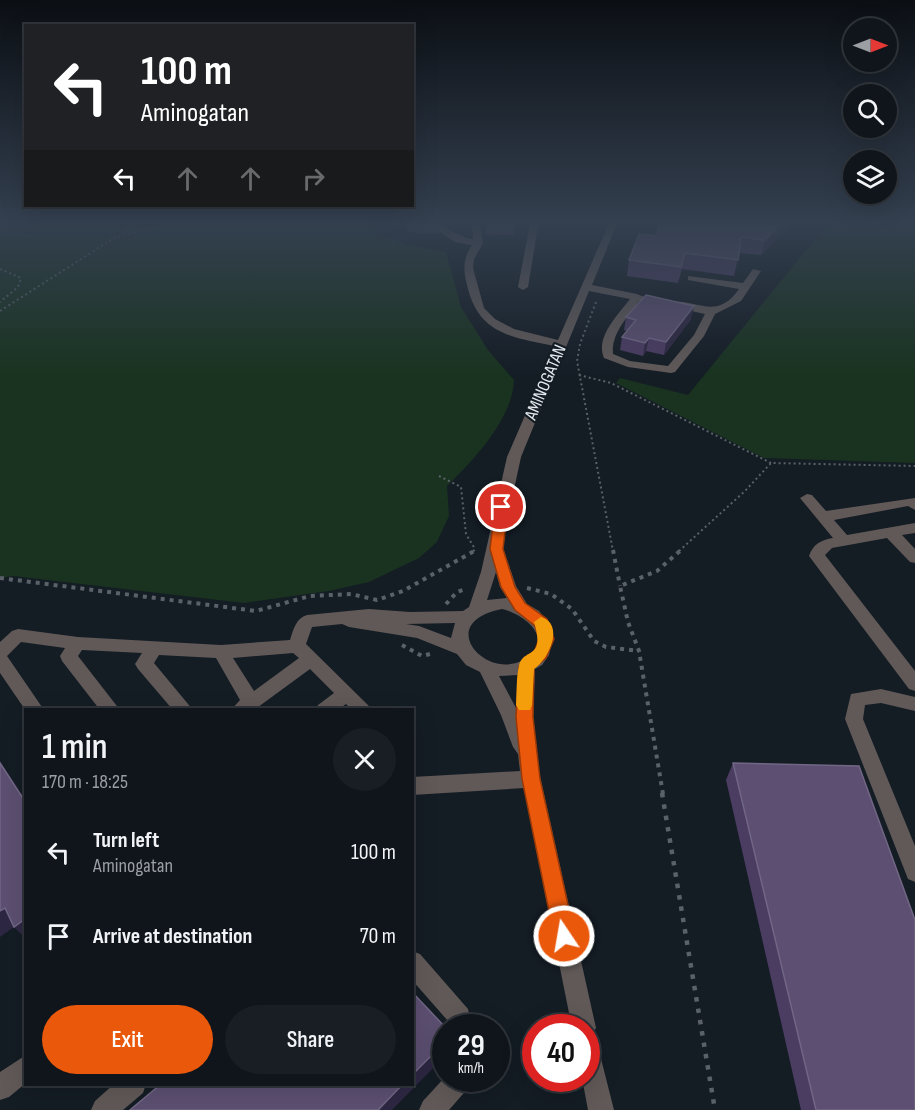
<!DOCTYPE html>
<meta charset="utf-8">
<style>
:root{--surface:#0f151b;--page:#181e24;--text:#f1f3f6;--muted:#9b9fa3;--line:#2f343a;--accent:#ea580c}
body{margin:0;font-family:"Sofia Sans Condensed",sans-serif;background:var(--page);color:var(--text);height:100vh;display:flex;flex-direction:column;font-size:22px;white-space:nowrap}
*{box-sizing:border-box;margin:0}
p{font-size:20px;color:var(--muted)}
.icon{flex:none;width:33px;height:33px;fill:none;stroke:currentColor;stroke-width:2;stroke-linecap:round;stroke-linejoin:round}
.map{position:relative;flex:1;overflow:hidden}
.side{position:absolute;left:24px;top:708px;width:390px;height:378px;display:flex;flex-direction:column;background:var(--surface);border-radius:0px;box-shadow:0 6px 24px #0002,0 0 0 2px var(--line)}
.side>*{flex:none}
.hud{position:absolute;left:24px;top:24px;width:390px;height:183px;border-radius:0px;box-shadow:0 6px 24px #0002,0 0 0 2px var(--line);background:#202124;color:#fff;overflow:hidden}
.needle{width:39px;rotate:90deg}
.buttons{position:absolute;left:843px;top:18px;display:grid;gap:12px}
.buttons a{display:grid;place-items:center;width:54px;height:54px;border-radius:50%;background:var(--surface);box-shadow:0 6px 24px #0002,0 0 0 2px var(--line);font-size:30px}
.speed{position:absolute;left:432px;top:1014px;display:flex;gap:12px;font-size:30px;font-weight:700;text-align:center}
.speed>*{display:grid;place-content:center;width:78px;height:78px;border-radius:50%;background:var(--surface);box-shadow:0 6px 24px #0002,0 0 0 2px var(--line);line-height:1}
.speed small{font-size:15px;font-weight:400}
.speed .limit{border:9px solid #d22;background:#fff;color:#111}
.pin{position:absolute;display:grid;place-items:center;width:51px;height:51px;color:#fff;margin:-26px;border:3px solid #fff;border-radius:50%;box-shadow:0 2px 6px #0007}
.me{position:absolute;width:66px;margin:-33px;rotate:348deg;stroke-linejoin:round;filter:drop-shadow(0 0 4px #0008)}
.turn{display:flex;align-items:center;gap:21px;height:126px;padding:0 18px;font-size:27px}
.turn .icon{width:78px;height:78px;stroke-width:2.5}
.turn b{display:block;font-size:42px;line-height:51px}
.lanes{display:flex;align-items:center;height:57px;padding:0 18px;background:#0003;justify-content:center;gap:30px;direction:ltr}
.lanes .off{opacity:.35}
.round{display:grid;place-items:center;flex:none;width:63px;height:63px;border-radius:32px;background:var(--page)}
.head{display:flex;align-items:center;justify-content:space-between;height:102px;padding:0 18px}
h1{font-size:36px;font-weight:600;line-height:45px}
.action{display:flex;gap:12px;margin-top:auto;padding:12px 18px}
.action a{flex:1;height:69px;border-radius:36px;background:var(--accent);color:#fff;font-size:24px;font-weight:600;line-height:69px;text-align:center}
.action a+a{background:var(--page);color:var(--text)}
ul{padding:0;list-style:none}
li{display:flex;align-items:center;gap:18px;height:84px;padding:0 18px}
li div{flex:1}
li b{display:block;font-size:22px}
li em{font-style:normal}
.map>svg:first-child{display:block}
</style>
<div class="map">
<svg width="915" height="1110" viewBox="0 0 915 1110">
<rect width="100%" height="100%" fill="#141c24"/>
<g fill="#193320">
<path d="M 0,221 L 366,221 C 384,244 419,247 446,252 L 461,307 L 488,350 L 514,380 C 513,418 474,460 447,486 L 449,516 L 437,542 L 419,558 L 369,582 L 329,591 L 244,603 L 13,576 L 0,578 Z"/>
<polygon points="830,221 915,221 915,463 764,458 616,383 620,378 688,395"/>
</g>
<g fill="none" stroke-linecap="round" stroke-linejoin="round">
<g stroke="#5a6168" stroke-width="2" stroke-dasharray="2 3" stroke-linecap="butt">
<polyline points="125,232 129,221"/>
<polyline points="0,269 21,278 18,287 0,302"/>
<polyline points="596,302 580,344 577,361 613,551"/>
<polyline points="0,311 114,238 152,228 162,221"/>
<polyline points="579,375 611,383 771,463"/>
<polyline points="439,476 461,487 466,534 475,549"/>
<polyline points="473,551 477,549"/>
<polyline points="679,551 745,491 771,463 915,466"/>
</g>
<g stroke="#5a6168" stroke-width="4" stroke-dasharray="4 5" stroke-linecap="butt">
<polyline points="613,550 620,586"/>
<polyline points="0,578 256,611 310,596 351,594 377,600 403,591 476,550"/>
<polyline points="527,588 551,594 572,609 594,641 606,647 639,651"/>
<polyline points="446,604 457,592 466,589"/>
<polyline points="402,645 422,656 434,653"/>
<polyline points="663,794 639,651 628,622 620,586 657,571 681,550"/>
</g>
<polyline stroke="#5a6168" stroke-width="4.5" stroke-dasharray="4.5 7" stroke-linecap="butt" points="662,793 715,1110"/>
<g fill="#605958" fill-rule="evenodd">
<path d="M 425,221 C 443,221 455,237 473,239 L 471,221 L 479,221 L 483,243 L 474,259 L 473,268 L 484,308 L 495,319 L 514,329 L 558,340 L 610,221 L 618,221 L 592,285 L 637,294 L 649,299 L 644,302 L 639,301 C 628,317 611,333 613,354 L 630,361 L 668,366 L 694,335 L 705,314 L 669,306 L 669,302 C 696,298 716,322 739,289 L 688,280 L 688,276 L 743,283 L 753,269 L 761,271 L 741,301 L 715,314 L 704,336 L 675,372 L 671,373 L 628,367 L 604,358 C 595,337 618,315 630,299 L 589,291 L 521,457 L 502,545 L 516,586 L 527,604 L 539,611 L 548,622 L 553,638 L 549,655 L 542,665 L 535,669 L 533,717 L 538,767 L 596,1028 L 594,1031 L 614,1110 L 588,1110 L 582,1078 L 586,1078 L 586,1028 L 572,1028 L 524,788 L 412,795 L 412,777 L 520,771 L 518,754 L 513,747 L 501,715 L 480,672 L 466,665 L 457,654 L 417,638 L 349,627 L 342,624 L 312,627 L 306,644 L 373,710 L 352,710 L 346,704 L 338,710 L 315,710 L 318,705 L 334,693 L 310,669 L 254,710 L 231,710 L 240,700 L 216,658 L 159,655 L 154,663 L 193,710 L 173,710 L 138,669 L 135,664 L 142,653 L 82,650 L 78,656 L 120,710 L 100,710 L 62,661 L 60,656 L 65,648 L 21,642 L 7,656 L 44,710 L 26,711 L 0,673 L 0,642 L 12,631 L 18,629 L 78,637 L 221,645 L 290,640 C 293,630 296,618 307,615 L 369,609 L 410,612 L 463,611 L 469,607 L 481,572 L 507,457 L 555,346 C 511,337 478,334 467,285 C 463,269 463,259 472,245 L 455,242 ZM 496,572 L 500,587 L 507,598 L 487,600 ZM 502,609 C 521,613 554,636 529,656 C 491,687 430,623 502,609 ZM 455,623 L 451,638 L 419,626 L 406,624 ZM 293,653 L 299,658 L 254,691 L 233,658 ZM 518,675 L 516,708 L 499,676 Z"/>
<polygon points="537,221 559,221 538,226 528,287 523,290 518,287 530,224"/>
<path d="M 807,494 L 812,495 L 826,511 L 915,498 L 915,510 L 908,506 L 834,520 L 847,535 L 915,523 L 915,533 L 902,535 L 915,549 L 915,563 L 910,562 L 887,538 L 832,548 L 825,555 L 915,671 L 915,691 L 909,689 L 809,556 C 813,544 821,540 833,538 L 800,498 Z"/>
<polygon points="881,689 915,697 915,711 881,703 865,705 863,719 915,846 915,882 908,879 845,719 851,694"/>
<polygon points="412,951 420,954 468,1009 472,1028 448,1028 448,1021 412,980"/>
<polygon points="26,1055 26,1083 9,1097 0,1100 0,1072"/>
<polygon points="446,1076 446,1078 472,1078 469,1087 449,1110 419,1110 423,1101"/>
<polygon points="114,1084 146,1084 143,1093 123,1110 91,1110 95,1101"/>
</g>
</g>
<g fill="#4b3c62">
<polygon points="486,221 515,221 513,235 486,234"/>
<polygon points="658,221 790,221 789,225 761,255 739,253 734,276 682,269 678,283 627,276 629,260 656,236"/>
<polygon points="407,225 438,226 439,233 407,232"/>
<polygon points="626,317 691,319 664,355 646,351 643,356 620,350 622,337 627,331 624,330"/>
<polygon points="733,763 915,1110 801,1110 726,780"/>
</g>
<g fill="#2e2743">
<polygon points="783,221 790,221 789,225 761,255 765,240"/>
<polygon points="694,306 691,319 664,355 666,342"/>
<polygon points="649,338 646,351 643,356 645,343"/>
<polygon points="0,761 26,801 26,803 0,763"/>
<polygon points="5,908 26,918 26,939 14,927 0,937 0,911"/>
<polygon points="446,1041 446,1055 392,1110 378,1110 403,1084 412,1084 412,1075"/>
</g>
<g fill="#5c4f71" stroke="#716785" stroke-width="1.5">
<polygon points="411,221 432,221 438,226 407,225"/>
<polygon points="659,221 783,221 765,240 741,237 738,260 685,253 681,267 629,260 639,234 658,236"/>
<polygon points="646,295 694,306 666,342 649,338 645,343 622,337 636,320 626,317"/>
<polygon points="0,763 26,803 26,918 14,927 5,908 0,911"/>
<polygon points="733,763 859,766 915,920 915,1110 816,1110"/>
<polygon points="412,992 446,1028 446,1041 412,1075"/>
<polygon points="161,1084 403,1084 378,1110 130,1110"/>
</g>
<linearGradient id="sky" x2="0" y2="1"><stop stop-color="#0b0f14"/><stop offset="0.59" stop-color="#344050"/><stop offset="1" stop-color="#344050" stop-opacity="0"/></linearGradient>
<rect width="915" height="376" fill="url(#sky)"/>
<polygon fill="#ea580c" stroke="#983908" stroke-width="1.5" points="501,502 508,507 503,549 515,587 525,603 547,619 554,639 546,658 534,668 533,717 540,779 575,936 572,943 564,946 557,943 554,936 522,779 516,717 519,666 535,650 539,639 535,626 515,610 501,587 490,549 495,507"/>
<path fill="#f59e0b" d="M 541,617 C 565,624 549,659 534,669 L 532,705 L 530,710 L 519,710 L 516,705 C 517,693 516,678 519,666 C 523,647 546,661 534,622 Z"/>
<g text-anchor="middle" stroke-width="4.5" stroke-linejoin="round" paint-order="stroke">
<g font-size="18" fill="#e4e9ef" stroke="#141c24">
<text transform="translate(545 382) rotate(-67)" y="6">AMINOGATAN</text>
</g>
</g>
</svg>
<div class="buttons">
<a><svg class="needle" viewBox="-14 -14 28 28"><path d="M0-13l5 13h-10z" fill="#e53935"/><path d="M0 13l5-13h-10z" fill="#9b9fa3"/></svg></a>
<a><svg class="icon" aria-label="search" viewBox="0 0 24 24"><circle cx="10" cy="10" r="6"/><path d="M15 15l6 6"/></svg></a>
<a><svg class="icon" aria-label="layers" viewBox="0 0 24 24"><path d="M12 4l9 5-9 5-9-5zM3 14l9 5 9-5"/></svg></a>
</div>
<div class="speed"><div>29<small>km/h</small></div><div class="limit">40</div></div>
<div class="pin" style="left:501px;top:507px;background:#d93025"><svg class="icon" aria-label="arrive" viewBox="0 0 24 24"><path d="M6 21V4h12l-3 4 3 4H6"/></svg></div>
<svg class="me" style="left:564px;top:936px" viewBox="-20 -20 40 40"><circle r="17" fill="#ea580c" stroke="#fff" stroke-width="3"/><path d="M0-11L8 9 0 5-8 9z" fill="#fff"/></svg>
<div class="hud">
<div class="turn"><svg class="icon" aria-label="left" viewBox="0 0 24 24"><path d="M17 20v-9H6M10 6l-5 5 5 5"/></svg><div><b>100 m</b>Aminogatan</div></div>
<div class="lanes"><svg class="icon" aria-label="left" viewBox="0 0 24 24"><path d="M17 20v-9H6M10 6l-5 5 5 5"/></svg><svg class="icon off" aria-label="ahead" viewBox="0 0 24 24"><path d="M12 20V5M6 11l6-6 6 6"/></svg><svg class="icon off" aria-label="ahead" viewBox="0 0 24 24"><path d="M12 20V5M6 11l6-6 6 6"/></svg><svg class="icon off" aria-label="right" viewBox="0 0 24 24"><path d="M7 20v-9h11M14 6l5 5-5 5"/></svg></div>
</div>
<section class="side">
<div class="head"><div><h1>1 min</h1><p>170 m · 18:25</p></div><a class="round"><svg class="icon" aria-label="close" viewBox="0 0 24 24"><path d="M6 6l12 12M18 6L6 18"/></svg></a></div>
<ul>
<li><svg class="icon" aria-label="left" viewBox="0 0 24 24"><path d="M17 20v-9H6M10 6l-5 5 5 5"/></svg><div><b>Turn left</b><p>Aminogatan</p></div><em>100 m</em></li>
<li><svg class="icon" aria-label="arrive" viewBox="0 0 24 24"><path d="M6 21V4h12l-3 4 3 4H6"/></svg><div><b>Arrive at destination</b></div><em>70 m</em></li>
</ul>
<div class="action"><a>Exit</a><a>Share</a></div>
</section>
</div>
